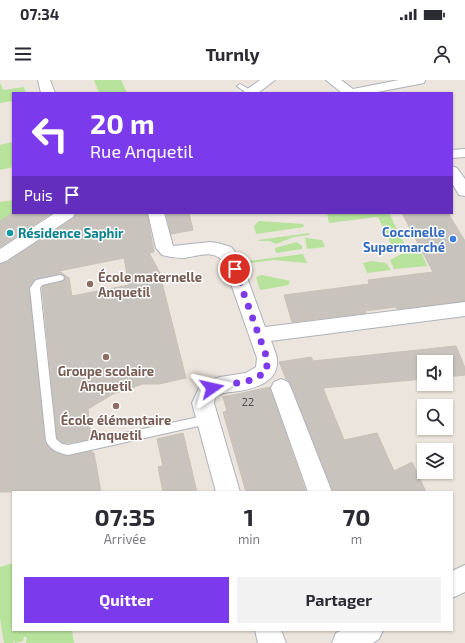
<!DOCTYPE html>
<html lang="fr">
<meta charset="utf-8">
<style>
:root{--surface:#fff;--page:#f2f2f3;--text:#2b2b33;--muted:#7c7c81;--accent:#7c3aed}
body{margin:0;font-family:"Exo 2",sans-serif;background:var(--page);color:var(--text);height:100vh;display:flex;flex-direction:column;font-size:15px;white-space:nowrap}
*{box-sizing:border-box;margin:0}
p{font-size:13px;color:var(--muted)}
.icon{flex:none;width:22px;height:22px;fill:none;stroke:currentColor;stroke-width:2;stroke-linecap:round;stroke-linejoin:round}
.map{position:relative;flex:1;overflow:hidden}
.details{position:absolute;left:12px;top:411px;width:441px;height:140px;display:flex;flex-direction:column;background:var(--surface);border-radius:0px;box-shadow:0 1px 3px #0004}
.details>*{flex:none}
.guide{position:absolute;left:12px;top:12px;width:441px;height:122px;border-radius:0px;box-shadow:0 1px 3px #0004;background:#7c3aed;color:#fff;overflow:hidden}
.fabs{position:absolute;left:417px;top:275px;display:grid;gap:8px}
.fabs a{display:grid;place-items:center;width:36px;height:36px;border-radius:0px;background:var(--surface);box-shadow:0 1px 3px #0004;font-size:20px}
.pin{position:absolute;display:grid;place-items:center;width:34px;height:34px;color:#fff;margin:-17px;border:2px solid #fff;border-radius:50%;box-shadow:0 1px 4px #0007}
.me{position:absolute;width:44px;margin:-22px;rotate:79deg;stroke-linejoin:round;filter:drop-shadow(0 0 3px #0008)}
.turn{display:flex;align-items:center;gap:14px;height:84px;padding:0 12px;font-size:18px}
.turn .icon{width:52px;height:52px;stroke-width:2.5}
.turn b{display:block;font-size:28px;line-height:34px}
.then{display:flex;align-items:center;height:38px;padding:0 12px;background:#0003;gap:8px;font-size:15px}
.eta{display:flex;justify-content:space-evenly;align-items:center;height:68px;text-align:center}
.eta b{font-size:24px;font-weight:700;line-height:28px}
.cta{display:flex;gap:8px;margin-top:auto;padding:8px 12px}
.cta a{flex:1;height:46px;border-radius:0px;background:var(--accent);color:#fff;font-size:16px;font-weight:700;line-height:46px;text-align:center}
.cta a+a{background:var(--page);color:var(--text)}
.status{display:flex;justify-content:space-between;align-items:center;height:28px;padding:0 20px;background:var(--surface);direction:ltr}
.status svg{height:11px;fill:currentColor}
header{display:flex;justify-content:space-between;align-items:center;height:52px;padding:0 12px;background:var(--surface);font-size:18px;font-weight:700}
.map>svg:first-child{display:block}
</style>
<div class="status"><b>07:34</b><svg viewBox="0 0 49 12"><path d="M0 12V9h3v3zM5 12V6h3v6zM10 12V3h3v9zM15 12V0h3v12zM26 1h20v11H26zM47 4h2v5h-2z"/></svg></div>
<header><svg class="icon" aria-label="menu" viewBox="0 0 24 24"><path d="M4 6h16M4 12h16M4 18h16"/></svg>Turnly<svg class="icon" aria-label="person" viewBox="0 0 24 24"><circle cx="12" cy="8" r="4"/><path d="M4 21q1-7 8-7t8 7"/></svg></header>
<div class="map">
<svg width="465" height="563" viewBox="0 0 465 563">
<rect width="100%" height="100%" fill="#ece5dd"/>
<g fill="#b7e29b">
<polygon points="94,0 121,0 127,13 99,13"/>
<polygon points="0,4 1,4 3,10 24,7 26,13 13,13 13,21 0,23"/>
<polygon points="13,62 13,87 0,90 0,65"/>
<polygon points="13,120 13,133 0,141 0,122"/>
<polygon points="327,133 389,133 405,165 394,171 378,137 329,143"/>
<polygon points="259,141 303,144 304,147 256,154 254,146"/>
<polygon points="309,153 309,155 294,157 276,164 270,161 258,161 258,160"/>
<polygon points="305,158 322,160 325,167 307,169"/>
<polygon points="297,162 302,166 302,169 276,173 275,168"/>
<polygon points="409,170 421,171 427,186 394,189 390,180"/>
<polygon points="303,174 307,183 274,180 250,183 248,181"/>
<polygon points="372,181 386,183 391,190 367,193 363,183"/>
<polygon points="262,195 290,201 289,205 260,210 256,197"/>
<polygon points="13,483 13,550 72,550 74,563 26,563 27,558 24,556 23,561 15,563 15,561 12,563 4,563 0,538 0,487"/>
</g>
<g fill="#c8c3bc" stroke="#c8c1b7" fill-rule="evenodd">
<polygon points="13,133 52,133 0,167 0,141"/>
<path d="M 76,133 L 147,133 L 154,172 L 149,173 L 159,191 L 186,298 L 159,304 L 143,304 L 113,314 L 88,329 L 91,359 L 68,363 L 63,363 L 57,358 L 42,208 L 43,206 L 63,201 L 65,197 L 63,195 L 60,194 L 36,199 L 29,208 L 45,361 L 52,370 L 68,376 L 92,371 L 92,373 L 94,373 L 101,412 L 0,412 L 0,184 L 7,182 L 74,138 ZM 124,178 L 129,205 L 72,216 L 69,198 L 59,191 Z"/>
<polygon points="166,133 189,133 193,150 171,154"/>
<polygon points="402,133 448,133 465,161 465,221 397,229 396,227 365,231 366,233 292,242 284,215 369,204 368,200 433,192"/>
<polygon points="456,266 465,288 465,295 446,297 446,282 424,282 424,299 323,308 344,360 377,353 394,391 412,382 426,412 333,412 292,307 289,301 286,299 279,282 311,277 313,281"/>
<polygon points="270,307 270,308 306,412 246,412 223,332 227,331 223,317"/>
<polygon points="183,353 197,412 163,412 158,387 163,386 157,359"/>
</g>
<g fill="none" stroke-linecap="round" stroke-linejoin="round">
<g stroke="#aeb1bb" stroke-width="2">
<g id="lane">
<polygon points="240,4 252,11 253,12 247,13 238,7 237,6"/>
<path d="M 60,195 L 63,196 L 64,198 L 63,200 L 42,205 L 40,208 L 56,359 L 62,364 L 68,365 L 208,335 L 212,337 L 213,340 L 212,343 L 68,375 C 59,373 50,370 46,361 L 30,208 L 36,200 Z"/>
</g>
</g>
<g stroke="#aeb1bb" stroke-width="2">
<g id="street">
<polygon points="38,0 50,0 55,13 41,13"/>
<polygon points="260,0 275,0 258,13 242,13"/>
<polygon points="326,0 341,0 353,9 399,0 425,0 424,3 419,4 372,13 342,13"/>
<polygon points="465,69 465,77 452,78 452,70"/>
<polygon points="452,86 457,88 465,99 465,116 459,115 452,103"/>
<polygon points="55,133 75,133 73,137 6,181 0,183 0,169"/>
<path d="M 148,133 L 164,133 L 173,166 L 210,162 L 218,163 L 231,167 L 240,178 L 265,247 L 465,222 L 465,236 L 271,261 C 273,266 276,273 277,279 C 279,301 258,308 239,311 C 233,312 224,312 218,315 C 215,317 214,320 214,323 L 240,412 L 216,412 L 192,323 L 199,308 L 203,303 L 220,297 L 246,293 L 256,287 L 257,278 L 223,181 C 212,169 198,176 184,178 C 176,178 169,177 162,175 L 156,168 Z"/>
<polygon points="281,299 288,302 291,308 332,412 308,412 271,308 274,302"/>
<polygon points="465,485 465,512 452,518 452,491"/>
<polygon points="255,550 281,550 286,563 258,563"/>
<polygon points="343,550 383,550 379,559 373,563 332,563 336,553"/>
</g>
</g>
<use href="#lane" fill="#fff" fill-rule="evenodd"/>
<use href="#street" fill="#fff" fill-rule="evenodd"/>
</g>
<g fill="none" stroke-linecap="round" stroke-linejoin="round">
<polyline stroke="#7c3aed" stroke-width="7" stroke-dasharray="0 12.6" points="212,308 252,300 266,292 267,285 267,278 235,189"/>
</g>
<circle fill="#0f9aa8" stroke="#fff" stroke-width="1.5" cx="10" cy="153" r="4"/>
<circle fill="#3f7fe0" stroke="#fff" stroke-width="1.5" cx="453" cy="159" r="4"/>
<g fill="#8d6e63" stroke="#fff" stroke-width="1.5">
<circle cx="90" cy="204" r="4"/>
<circle cx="106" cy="277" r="4"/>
<circle cx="116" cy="326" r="4"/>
</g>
<g text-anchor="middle" stroke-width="3" stroke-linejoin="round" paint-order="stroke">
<g font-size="11" fill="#52514f">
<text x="248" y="326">22</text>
</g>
<g font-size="13" font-weight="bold" fill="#366cbe" stroke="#fff" text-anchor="end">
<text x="445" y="157">Coccinelle<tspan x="445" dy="15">Supermarché</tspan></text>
</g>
<g font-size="13" font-weight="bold" fill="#0d838f" stroke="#fff" text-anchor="start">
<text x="18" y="158">Résidence Saphir</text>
</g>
<g font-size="13" font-weight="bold" fill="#785e54" stroke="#fff">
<text x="98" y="202" text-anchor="start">École maternelle<tspan x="98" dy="15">Anquetil</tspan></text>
<text x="106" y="296">Groupe scolaire<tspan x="106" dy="15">Anquetil</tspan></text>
<text x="116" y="345">École élémentaire<tspan x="116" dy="15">Anquetil</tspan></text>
</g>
</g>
</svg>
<div class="fabs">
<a><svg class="icon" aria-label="sound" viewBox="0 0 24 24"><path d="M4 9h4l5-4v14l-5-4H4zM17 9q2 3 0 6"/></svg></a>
<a><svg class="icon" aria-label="search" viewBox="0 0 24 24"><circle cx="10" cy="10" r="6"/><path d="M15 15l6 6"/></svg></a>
<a><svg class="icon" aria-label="layers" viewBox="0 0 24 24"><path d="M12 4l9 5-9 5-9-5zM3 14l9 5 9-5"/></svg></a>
</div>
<div class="pin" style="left:235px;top:189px;background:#d93025"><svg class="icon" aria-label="arrive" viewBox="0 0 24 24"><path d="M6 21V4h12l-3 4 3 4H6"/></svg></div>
<svg class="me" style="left:212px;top:308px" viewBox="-20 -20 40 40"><path d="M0-17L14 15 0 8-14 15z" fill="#7c3aed" stroke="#fff" stroke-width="4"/></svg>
<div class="guide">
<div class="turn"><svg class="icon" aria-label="left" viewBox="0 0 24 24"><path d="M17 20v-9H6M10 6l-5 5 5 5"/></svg><div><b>20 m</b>Rue Anquetil</div></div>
<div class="then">Puis<svg class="icon" aria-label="arrive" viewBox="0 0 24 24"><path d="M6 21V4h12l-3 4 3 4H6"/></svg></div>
</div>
<section class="details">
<div class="eta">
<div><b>07:35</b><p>Arrivée</p></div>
<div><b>1</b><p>min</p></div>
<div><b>70</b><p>m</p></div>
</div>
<div class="cta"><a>Quitter</a><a>Partager</a></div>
</section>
</div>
